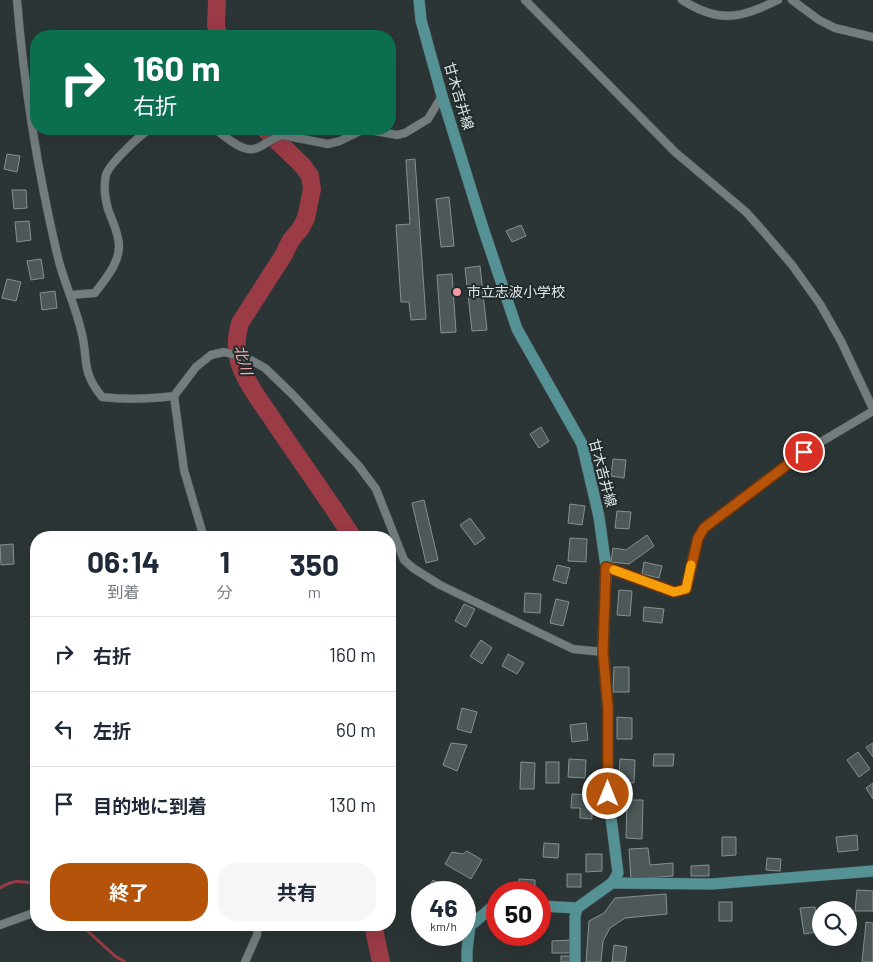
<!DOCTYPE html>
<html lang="ja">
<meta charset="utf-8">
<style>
:root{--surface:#fff;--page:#f6f6f7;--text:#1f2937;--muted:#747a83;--line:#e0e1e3;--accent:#b45309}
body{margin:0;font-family:Barlow,"Noto Sans JP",sans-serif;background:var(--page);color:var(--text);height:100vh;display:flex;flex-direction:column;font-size:19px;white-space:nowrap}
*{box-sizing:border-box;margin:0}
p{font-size:16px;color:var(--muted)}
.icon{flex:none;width:28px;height:28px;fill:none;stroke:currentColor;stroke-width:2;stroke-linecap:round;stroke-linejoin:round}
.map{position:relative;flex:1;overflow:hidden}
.side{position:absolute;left:30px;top:531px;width:366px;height:400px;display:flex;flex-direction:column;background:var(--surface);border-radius:20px;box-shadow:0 5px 20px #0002}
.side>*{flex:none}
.top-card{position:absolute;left:30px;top:30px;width:366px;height:105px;border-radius:20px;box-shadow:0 5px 20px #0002;background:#0b6e4f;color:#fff;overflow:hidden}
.tools{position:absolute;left:812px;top:901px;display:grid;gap:10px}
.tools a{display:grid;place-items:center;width:45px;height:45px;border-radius:50%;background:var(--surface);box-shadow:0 5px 20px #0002;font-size:25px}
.speed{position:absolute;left:411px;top:881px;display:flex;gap:10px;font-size:25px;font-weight:700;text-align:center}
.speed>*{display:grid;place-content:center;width:65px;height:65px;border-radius:50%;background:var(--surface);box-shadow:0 5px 20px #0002;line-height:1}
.speed small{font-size:12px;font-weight:400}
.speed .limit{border:8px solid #d22;background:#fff;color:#111}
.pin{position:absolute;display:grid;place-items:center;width:42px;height:42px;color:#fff;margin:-21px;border:2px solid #fff;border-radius:50%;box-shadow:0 1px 5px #0007}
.me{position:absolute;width:55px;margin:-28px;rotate:0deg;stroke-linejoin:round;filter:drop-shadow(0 0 4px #0008)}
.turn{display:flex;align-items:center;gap:18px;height:105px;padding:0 20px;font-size:22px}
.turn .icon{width:65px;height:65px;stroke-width:2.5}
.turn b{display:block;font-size:35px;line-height:42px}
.eta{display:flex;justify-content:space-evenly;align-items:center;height:85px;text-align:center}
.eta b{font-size:30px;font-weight:700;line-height:35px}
.action{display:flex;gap:10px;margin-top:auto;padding:10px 20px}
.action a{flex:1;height:58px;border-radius:20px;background:var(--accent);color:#fff;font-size:20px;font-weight:700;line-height:58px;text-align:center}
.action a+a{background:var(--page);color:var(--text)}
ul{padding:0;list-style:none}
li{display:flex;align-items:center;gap:15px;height:75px;padding:0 20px;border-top:1px solid var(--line)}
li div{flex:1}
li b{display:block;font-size:19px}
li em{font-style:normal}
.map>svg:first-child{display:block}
</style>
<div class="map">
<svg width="873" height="962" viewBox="0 0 873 962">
<rect width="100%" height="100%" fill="#2c3536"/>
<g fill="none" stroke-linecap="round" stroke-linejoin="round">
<g stroke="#9b3b46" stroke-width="3">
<path d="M 0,888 C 15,879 20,881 36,884"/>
<polyline points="81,925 115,956 125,962"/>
</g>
<g stroke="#9b3b46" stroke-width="18">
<polyline points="217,0 216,25 218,36"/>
<path d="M 265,129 L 303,166 L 310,176 L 312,189 L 306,218 L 301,228 L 291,240 L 283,256 L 240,323 C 236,338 235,350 240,365 C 247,384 260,401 271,417 C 298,458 327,497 353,538"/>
<polyline points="373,925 381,962"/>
</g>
</g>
<g fill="#4e5858" stroke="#859090">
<polygon points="7,154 20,156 17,172 4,169"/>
<polygon points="415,159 426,319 411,320 409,302 401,302 396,225 410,224 406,160"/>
<polygon points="12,190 26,190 27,208 14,209"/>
<polygon points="449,197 454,246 441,247 436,199"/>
<polygon points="29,221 31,240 17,242 15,222"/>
<polygon points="521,225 526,236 512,242 506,231"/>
<polygon points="41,259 44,278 31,280 27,261"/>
<polygon points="480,266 487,330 472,331 465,268"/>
<polygon points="452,274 456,332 441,333 437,275"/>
<polygon points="7,279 21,282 16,301 2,298"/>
<polygon points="55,291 57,308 42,310 40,293"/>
<polygon points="541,427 549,441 539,448 530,434"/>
<polygon points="613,459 626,460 624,478 611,476"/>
<polygon points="424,500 438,560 426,563 412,503"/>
<polygon points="570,504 585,506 582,525 568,523"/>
<polygon points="617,511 631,512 629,529 615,528"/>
<polygon points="470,518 485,538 475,545 460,525"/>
<polygon points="647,535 654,546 629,564 611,562 613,548 626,550"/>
<polygon points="570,538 587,539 586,562 568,561"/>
<polygon points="13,544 14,564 1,565 0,545"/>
<polygon points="644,562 662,566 659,578 642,574"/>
<polygon points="557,565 570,568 566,584 553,580"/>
<polygon points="619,590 632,591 630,616 617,615"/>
<polygon points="525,593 541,594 540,613 524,612"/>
<polygon points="556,599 569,602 563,626 550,623"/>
<polygon points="464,604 475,609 466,627 455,621"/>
<polygon points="644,607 664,609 662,623 643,621"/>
<polygon points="481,640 492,648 482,664 470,656"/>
<polygon points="508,654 524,663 517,674 502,666"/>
<polygon points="614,667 629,667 629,692 613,692"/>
<polygon points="462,708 477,712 471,733 457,729"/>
<polygon points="617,717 632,718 632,739 617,739"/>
<polygon points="586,723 588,740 572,742 570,725"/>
<polygon points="451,743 467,745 457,771 443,765"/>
<polygon points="873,743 873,757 866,747"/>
<polygon points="858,752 870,769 859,777 847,760"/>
<polygon points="654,754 674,754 673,766 653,766"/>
<polygon points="569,759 586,760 585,778 568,777"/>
<polygon points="620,759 635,760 634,783 619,782"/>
<polygon points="521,762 535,763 534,789 520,789"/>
<rect x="546" y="762" width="13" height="21"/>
<polygon points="873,783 873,799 866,788"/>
<polygon points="572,794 592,795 592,819 580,818 580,808 571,808"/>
<polygon points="627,800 643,800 642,839 626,838"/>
<polygon points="857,835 858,850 838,852 836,837"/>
<polygon points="722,837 736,837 736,855 722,856"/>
<polygon points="544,843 559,844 558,858 543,857"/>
<polygon points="648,848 650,865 673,863 673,876 631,879 629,849"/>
<polygon points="467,851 482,860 471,879 445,864 452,852 463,854"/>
<polygon points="586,854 602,854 602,871 586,872"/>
<polygon points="767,858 781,859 780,871 766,870"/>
<polygon points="709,865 709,876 691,876 691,866"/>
<rect x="567" y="874" width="14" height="13"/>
<polygon points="519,879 535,880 535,892 519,892"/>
<polygon points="433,880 444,886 440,892 426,892"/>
<polygon points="857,890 873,891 873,911 855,911"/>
<polygon points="666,894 667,914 625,918 610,928 603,941 601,962 586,962 589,921 604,913 615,898"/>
<rect x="719" y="902" width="13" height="19"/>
<polygon points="815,907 818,932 804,934 800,908"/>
<polygon points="866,922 873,923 873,962 862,962"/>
<polygon points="572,940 572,953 552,953 552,941"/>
<polygon points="614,945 627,947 625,962 612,962"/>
<rect x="561" y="956" width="10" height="6"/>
</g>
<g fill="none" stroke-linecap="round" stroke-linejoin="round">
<g stroke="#495252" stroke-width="9">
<g id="street">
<path d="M 17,0 C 24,87 38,173 58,258 C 64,282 75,305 81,330 C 89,359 80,370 102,397 C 127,400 149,399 174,396"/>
<polyline points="525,0 675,152 746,212 763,231 792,265 820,304 841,341 873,409"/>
<path d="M 682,0 C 720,24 740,18 778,0"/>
<polyline points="792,0 819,20 835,28 873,37"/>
<path d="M 215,129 C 225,136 243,154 257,148 C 266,144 273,138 282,135 L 328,144 L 340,141 L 364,129 L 397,135 L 405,133 L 428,119 L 442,96"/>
<path d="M 70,295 L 95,293 C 105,279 119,264 119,246 C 119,233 112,221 108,209 C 105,198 103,187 106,175 C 109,164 140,135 150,129"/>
<polyline points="204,538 184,470 174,396 196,367 211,355 224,352 247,358 265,368 293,395 358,465 376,489 404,560 413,568 440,585 573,649 603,652"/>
<polyline points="606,567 674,592 686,589 698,538 704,527 804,452 873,411"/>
<polyline points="0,925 36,912"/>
<polyline points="245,962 257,935 258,925"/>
</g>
</g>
<g stroke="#495252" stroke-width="12">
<g id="secondary">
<polyline points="419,0 421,20 442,96 483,228 517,329 582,444 599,517 606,567 603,652 608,709 608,794 618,873 612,883 577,908 575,917 575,962"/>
<polyline points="612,883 712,884 873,871"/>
<polyline points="540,906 577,908"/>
<polyline points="467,962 467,950 470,926 491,908 498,908"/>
</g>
</g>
<use href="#street" stroke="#737d7e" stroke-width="8"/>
<use href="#secondary" stroke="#559295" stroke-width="11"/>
</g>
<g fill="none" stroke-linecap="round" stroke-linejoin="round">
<g stroke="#753606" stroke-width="12">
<polyline id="route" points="608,794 608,709 603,652 606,567 674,592 686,589 698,538 704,528 804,452"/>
</g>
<use href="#route" stroke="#b45309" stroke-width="9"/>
<polyline stroke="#f59e0b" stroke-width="9" points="614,570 674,592 686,589 691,565"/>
</g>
<circle fill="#f49aa0" stroke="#222b2c" stroke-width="2" cx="457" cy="292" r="5"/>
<g text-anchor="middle" stroke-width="4" stroke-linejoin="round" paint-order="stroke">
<g font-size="14" fill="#e1e7e7" stroke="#222b2c">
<text transform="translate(459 96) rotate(73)" y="5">甘木吉井線</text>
<text transform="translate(603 473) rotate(75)" y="5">甘木吉井線</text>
</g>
<g font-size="14" fill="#e1e7e7" stroke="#222b2c" text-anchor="start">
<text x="467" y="297">市立志波小学校</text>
</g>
<g font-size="15" font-style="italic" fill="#ffaeb2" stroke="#222b2c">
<text transform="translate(243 360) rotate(75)" y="5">北川</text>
</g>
</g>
</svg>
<div class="tools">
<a><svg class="icon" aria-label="search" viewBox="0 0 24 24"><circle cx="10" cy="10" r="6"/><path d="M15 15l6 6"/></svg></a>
</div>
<div class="speed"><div>46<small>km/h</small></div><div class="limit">50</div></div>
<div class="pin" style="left:804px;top:452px;background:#d93025"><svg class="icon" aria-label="arrive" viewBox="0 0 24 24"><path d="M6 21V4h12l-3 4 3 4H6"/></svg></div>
<svg class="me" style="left:608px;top:794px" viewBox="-20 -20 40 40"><circle r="17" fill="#b45309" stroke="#fff" stroke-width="3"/><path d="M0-11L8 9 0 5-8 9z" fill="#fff"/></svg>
<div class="top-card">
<div class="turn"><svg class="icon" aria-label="right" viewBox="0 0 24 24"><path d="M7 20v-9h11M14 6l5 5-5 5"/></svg><div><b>160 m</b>右折</div></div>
</div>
<section class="side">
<div class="eta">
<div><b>06:14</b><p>到着</p></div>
<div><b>1</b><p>分</p></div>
<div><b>350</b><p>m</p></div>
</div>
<ul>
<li><svg class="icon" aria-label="right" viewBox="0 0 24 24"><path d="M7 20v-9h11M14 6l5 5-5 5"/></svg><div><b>右折</b></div><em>160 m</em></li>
<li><svg class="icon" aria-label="left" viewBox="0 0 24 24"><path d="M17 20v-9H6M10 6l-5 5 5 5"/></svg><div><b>左折</b></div><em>60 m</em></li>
<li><svg class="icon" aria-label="arrive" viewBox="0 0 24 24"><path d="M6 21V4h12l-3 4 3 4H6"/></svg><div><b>目的地に到着</b></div><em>130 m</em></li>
</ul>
<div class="action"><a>終了</a><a>共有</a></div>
</section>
</div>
